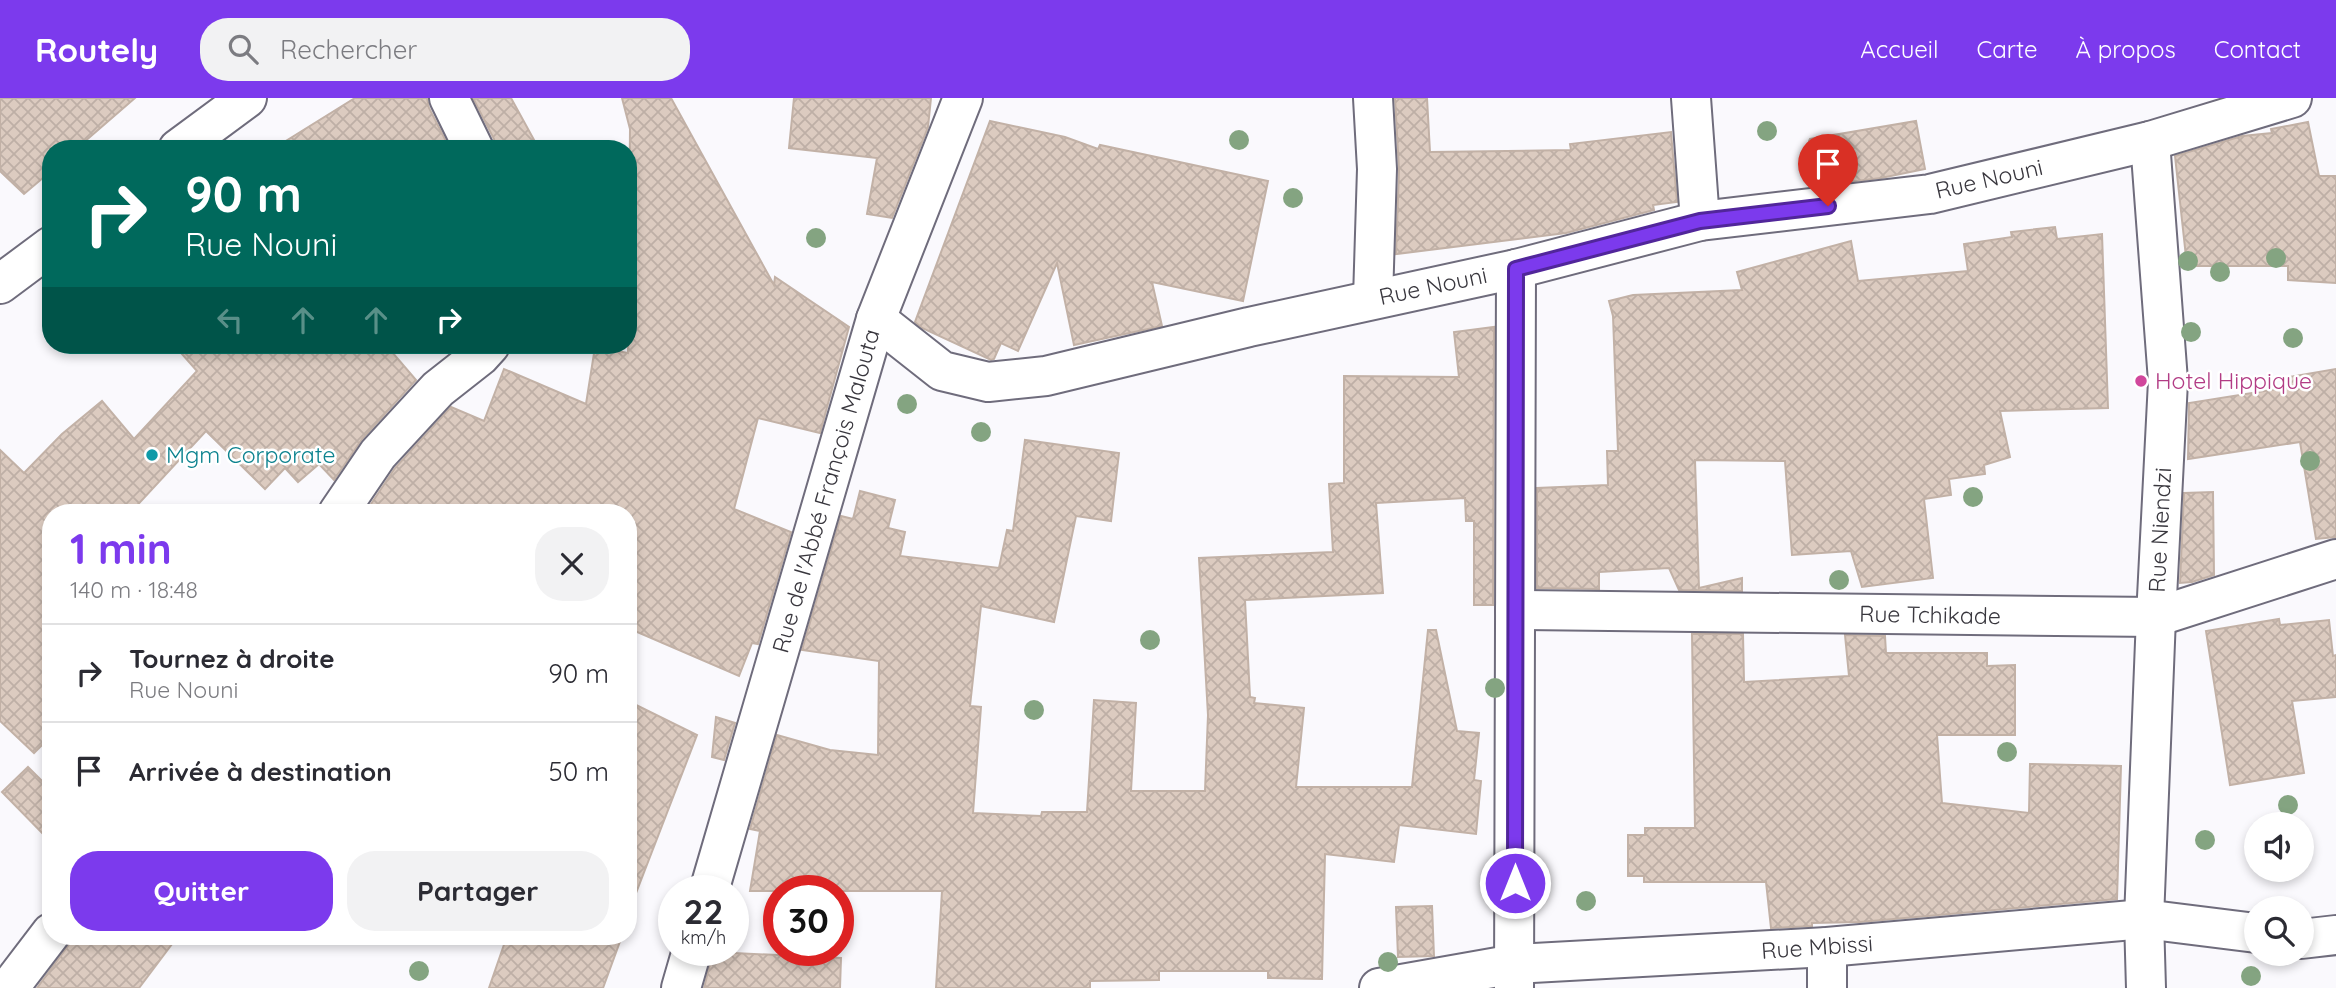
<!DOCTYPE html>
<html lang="fr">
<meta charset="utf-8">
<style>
:root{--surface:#fff;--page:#f2f2f3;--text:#2b2b33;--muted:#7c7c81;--line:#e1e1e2;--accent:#7c3aed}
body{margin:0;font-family:Quicksand,sans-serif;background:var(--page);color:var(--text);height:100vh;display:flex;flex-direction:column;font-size:26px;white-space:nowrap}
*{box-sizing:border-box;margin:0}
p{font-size:23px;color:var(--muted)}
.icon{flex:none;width:38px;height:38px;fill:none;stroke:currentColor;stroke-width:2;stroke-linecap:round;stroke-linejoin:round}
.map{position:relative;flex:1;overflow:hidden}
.side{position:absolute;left:42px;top:406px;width:595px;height:441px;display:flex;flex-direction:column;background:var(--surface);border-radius:28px;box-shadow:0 4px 10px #0003}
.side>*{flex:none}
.banner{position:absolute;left:42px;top:42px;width:595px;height:214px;border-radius:28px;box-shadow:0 4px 10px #0003;background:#00695c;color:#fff;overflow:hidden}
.tools{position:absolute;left:2244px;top:714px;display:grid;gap:14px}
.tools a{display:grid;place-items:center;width:70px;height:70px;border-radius:50%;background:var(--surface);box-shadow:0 4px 10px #0003;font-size:35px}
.speed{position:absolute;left:658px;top:777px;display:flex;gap:14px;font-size:35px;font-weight:700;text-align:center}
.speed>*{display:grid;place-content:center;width:91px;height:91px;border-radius:50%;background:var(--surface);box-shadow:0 4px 10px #0003;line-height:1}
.speed small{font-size:18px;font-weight:400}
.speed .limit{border:10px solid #d22;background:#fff;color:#111}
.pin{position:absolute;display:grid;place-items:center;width:60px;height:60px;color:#fff;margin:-72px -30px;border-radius:50% 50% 50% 0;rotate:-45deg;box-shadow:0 0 7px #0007}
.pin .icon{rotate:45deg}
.me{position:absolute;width:77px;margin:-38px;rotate:0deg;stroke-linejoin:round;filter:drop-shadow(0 0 5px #0008)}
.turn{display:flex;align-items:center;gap:24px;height:147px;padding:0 28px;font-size:32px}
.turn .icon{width:91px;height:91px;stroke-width:2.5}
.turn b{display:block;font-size:49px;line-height:60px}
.lanes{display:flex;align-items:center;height:66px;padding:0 28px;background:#0003;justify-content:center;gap:35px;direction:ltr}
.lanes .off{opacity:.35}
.round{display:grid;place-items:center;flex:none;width:74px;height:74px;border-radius:28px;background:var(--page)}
.summary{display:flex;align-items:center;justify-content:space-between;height:119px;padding:0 28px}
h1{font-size:42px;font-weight:800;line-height:52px;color:var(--accent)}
.button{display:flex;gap:14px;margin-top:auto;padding:14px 28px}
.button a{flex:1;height:80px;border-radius:28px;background:var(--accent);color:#fff;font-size:28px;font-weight:800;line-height:80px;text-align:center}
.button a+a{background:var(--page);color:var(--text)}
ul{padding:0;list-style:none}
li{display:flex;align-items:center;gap:21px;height:98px;padding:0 28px;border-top:2px solid var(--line)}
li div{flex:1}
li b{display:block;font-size:26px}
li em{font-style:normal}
header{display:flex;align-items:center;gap:42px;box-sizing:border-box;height:98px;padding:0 35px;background:var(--accent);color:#fff}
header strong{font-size:33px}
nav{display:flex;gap:38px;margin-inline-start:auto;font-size:24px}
.search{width:490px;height:63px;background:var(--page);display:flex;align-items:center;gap:18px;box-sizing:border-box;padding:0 24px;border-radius:28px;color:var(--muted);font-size:26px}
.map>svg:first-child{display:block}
</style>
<header>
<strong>Routely</strong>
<div class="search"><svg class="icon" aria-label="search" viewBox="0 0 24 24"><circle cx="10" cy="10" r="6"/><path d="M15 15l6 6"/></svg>Rechercher</div>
<nav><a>Accueil</a><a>Carte</a><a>À propos</a><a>Contact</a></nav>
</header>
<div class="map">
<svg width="2336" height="890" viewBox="0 0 2336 890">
<defs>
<pattern id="building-cross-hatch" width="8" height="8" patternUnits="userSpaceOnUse" patternTransform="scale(1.75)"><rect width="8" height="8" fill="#dccbc0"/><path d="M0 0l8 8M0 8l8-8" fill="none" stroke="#beafa6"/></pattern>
</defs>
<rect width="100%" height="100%" fill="#faf9fd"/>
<g fill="url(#building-cross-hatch)" stroke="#c2b1a6" stroke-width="2">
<polygon points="0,0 135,0 76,51 51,51 51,73 24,96 0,73"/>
<polygon points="355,0 427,0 429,10 450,51 273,51"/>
<polygon points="473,0 511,0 539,51 496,51 494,41"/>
<polygon points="622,0 671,0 774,187 775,179 849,229 820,335 758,320 734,411 791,434 758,546 752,545 739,578 628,530 628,415 365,415 395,370 451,309 484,323 504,271 586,306 595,249 628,255 630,31"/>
<polygon points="794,0 931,0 928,29 892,120 867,116 877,60 789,50"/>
<polygon points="1395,0 1427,0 1430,54 1571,52 1570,46 1671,34 1677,104 1653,107 1654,112 1566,135 1396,156 1399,72"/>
<polygon points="990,23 1065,39 1098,51 1100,47 1268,83 1243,203 1152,184 1162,228 1074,247 1057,165 1018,253 1001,245 994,261 991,262 922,230 915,224"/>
<polygon points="1916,23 1925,71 1881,80 1815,88 1809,43 1810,41"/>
<polygon points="2308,24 2319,78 2336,78 2336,185 2288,182 2288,168 2187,168 2175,58 2242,38 2272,35 2271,31"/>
<polygon points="2055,129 2057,141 2102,136 2108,310 2000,313 2010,359 1984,367 1985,376 1949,381 1951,397 1924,401 1933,480 1862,489 1851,453 1792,457 1785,363 1695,362 1699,490 1742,480 1742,493 1679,492 1669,470 1599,474 1599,491 1537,490 1537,390 1608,387 1607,353 1618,353 1613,218 1609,203 1633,197 1742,192 1737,174 1851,143 1858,183 1968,173 1964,146 2012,139 2011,134"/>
<polygon points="1494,229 1493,507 1474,507 1474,423 1466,423 1465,400 1376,405 1383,495 1245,502 1250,599 1255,600 1254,605 1304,610 1296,689 1412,689 1428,532 1436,532 1457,633 1479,635 1474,682 1481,683 1476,736 1399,727 1394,764 1325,756 1322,881 1268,880 1268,873 1159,873 1159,882 1090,883 1090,890 936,890 942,793 750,793 760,733 750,731 777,637 830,652 878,657 879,563 802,552 841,418 853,421 860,393 895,402 888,430 905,434 900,458 999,470 1007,432 1013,433 1025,342 1119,355 1111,423 1076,418 1054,524 981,508 970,608 981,609 973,715 1041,718 1042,714 1087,714 1094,602 1136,605 1131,693 1205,693 1208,617 1199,460 1333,454 1329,386 1344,385 1344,278 1459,279 1454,234"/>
<polygon points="174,247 386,247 416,282 362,341 334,382 319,366 298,384 285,370 265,391 206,333 130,415 51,415 51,638 34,655 0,623 0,352 24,375 62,336 102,303 134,341 197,273"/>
<polygon points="2336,271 2336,439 2316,441 2300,344 2188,361 2189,305 2290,289 2289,279"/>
<polygon points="2213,394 2214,477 2192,484 2180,485 2184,395"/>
<polygon points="2279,521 2280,527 2329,522 2333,558 2336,557 2336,599 2292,603 2304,675 2230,687 2206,533"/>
<polygon points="1692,536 1743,536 1744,584 1849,578 1845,537 1885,538 1886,555 1987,555 1987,568 2015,567 2015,637 1937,637 1942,705 2029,715 2030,666 2121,668 2117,801 1860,824 1812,825 1812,828 1771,830 1766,784 1644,784 1644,778 1628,778 1628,737 1645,737 1645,730 1695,730"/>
<polygon points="628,603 697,637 631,808 628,807"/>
<polygon points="716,619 735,625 724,662 712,659"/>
<polygon points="28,669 51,692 51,744 2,694"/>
<polygon points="1432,808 1434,858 1398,859 1396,809"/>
<polygon points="73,838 178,838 139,890 37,890 68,848"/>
<polygon points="507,838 622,838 603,890 489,890"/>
<polygon points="713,854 841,860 840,890 704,890"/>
</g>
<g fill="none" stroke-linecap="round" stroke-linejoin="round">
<g stroke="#6f6c7c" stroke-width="42">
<g id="minor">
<polyline points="449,0 474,51"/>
<polyline points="1373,0 1377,71 1373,201"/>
<polyline points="1691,0 1700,123"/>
<polyline points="876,221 942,273 988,284 1046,278 1249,229 1516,171 1700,123 1930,96 2150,43 2292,0"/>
<polyline points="338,415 378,356 438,291 480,258 490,247"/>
<polyline points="1515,512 2156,519 2336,461"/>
<polyline points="709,793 876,221 963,0"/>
<polyline points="2301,841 2336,837"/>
<polyline points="9,890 51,835"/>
<polyline points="681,890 692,852"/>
<polyline points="1379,890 1515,866 1827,849 2144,821 2256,835"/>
<polyline points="1514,890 1516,171"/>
<polyline points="1827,890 1827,849"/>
<polyline points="2146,890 2144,821 2156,519 2168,283 2150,43"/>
</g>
</g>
<g stroke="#6f6c7c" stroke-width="42">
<g id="tertiary">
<polyline points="178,51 247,0"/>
<polyline points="0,186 51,148"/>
</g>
</g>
<use href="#minor" stroke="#fff" stroke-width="38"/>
<use href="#tertiary" stroke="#fff" stroke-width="38"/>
</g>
<g fill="#84a481">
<circle cx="1767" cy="33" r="10"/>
<circle cx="1239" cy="42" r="10"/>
<circle cx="1293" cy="100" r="10"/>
<circle cx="816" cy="140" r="10"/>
<circle cx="2276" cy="160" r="10"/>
<circle cx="2188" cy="163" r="10"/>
<circle cx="2220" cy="174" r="10"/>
<circle cx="2191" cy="234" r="10"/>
<circle cx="2293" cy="240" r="10"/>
<circle cx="907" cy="306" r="10"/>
<circle cx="981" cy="334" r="10"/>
<circle cx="2310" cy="363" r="10"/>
<circle cx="1973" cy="399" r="10"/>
<circle cx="1839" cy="482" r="10"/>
<circle cx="1150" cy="542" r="10"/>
<circle cx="1495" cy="590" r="10"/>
<circle cx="1034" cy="612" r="10"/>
<circle cx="2007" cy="654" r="10"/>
<circle cx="2288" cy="707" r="10"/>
<circle cx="2205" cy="742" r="10"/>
<circle cx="1586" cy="803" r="10"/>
<circle cx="1388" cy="864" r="10"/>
<circle cx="419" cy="873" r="10"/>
<circle cx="2251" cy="878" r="10"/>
</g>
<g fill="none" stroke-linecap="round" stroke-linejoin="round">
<g stroke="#51269a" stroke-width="18">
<polyline id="route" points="1515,785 1516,171 1700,123 1828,108"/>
</g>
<use href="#route" stroke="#7c3aed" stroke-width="12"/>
</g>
<circle fill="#d1479c" stroke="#fff" stroke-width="2.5" cx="2141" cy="283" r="7"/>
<circle fill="#0f9aa8" stroke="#fff" stroke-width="2.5" cx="152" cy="357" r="7"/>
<g text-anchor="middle" stroke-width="5" stroke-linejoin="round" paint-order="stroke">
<g font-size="23" fill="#39373e" stroke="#fff">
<text transform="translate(1989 81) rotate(-13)" y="8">Rue Nouni</text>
<text transform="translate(1433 188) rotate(-12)" y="8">Rue Nouni</text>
<text transform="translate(826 393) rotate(-74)" y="8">Rue de l'Abbé François Malouta</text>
<text transform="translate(2160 432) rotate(-87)" y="8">Rue Niendzi</text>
<text transform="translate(1930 517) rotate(1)" y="8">Rue Tchikade</text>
<text transform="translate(1817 849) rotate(-4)" y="8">Rue Mbissi</text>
</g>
<g font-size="23" fill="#b23c85" stroke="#fff" text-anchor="start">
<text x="2155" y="291">Hotel Hippique</text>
</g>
<g font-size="23" fill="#0d838f" stroke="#fff" text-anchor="start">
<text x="166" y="365">Mgm Corporate</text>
</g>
</g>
</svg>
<div class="tools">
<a><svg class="icon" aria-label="sound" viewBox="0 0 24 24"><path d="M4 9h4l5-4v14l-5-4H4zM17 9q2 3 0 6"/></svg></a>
<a><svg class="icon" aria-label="search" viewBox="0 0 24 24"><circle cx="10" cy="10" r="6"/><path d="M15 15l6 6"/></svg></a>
</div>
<div class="speed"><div>22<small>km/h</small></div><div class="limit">30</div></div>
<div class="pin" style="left:1828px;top:108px;background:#d93025"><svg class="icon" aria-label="arrive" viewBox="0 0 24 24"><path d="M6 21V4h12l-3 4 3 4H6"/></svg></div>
<svg class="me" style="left:1515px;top:785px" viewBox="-20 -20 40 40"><circle r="17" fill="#7c3aed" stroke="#fff" stroke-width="3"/><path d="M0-11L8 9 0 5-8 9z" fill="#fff"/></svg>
<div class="banner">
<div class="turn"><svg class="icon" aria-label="right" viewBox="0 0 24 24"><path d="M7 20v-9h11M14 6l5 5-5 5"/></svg><div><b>90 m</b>Rue Nouni</div></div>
<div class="lanes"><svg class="icon off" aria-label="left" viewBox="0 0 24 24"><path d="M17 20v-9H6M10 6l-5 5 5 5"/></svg><svg class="icon off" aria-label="ahead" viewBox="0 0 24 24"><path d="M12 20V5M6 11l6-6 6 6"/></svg><svg class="icon off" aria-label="ahead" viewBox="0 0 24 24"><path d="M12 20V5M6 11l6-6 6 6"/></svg><svg class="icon" aria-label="right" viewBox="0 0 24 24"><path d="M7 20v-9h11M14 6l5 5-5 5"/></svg></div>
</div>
<section class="side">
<div class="summary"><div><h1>1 min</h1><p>140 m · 18:48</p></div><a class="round"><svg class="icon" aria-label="close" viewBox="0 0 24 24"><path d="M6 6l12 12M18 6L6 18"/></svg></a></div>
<ul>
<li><svg class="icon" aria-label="right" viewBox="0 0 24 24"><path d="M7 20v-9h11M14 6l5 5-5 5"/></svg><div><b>Tournez à droite</b><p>Rue Nouni</p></div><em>90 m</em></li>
<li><svg class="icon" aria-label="arrive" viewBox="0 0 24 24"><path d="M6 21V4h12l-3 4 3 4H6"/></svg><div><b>Arrivée à destination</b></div><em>50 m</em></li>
</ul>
<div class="button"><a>Quitter</a><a>Partager</a></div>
</section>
</div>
